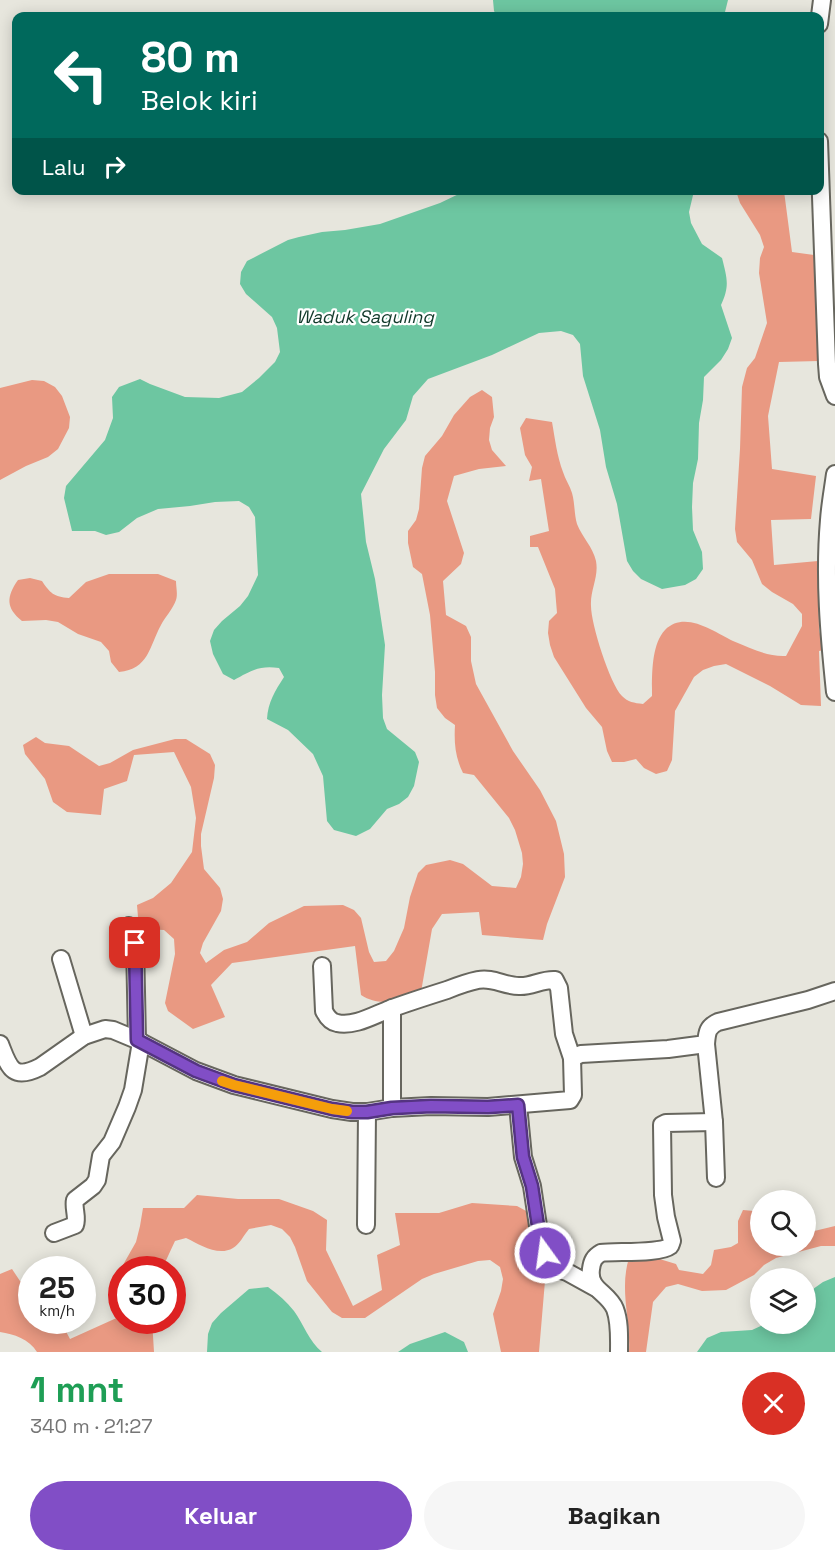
<!DOCTYPE html>
<html lang="id">
<meta charset="utf-8">
<style>
:root{--surface:#fff;--page:#f6f6f6;--text:#222;--muted:#767676;--accent:#814ec6}
body{margin:0;font-family:"Space Grotesk",sans-serif;background:var(--page);color:var(--text);height:100vh;display:flex;flex-direction:column;font-size:22px;white-space:nowrap}
*{box-sizing:border-box;margin:0}
p{font-size:20px;color:var(--muted)}
.icon{flex:none;width:33px;height:33px;fill:none;stroke:currentColor;stroke-width:2;stroke-linecap:round;stroke-linejoin:round}
.map{position:relative;height:1352px;overflow:hidden}
.details{display:flex;flex-direction:column;background:var(--surface);flex:1}
.details>*{flex:none}
.banner{position:absolute;left:12px;top:12px;width:812px;height:183px;border-radius:12px;box-shadow:0 3px 15px #0003;background:#00695c;color:#fff;overflow:hidden}
.controls{position:absolute;left:750px;top:1190px;display:grid;gap:12px}
.controls a{display:grid;place-items:center;width:66px;height:66px;border-radius:50%;background:var(--surface);box-shadow:0 3px 15px #0003;font-size:30px}
.speed{position:absolute;left:18px;top:1256px;display:flex;gap:12px;font-size:30px;font-weight:700;text-align:center}
.speed>*{display:grid;place-content:center;width:78px;height:78px;border-radius:50%;background:var(--surface);box-shadow:0 3px 15px #0003;line-height:1}
.speed small{font-size:15px;font-weight:400}
.speed .limit{border:9px solid #d22;background:#fff;color:#111}
.pin{position:absolute;display:grid;place-items:center;width:51px;height:51px;color:#fff;margin:-26px;border-radius:12px;box-shadow:0 3px 9px #0006}
.me{position:absolute;width:66px;margin:-33px;rotate:346deg;stroke-linejoin:round;filter:drop-shadow(0 0 4px #0008)}
.turn{display:flex;align-items:center;gap:21px;height:126px;padding:0 30px;font-size:27px}
.turn .icon{width:78px;height:78px;stroke-width:2.5}
.turn b{display:block;font-size:42px;line-height:51px}
.then{display:flex;align-items:center;height:57px;padding:0 30px;background:#0003;gap:12px;font-size:22px}
.round{display:grid;place-items:center;flex:none;width:63px;height:63px;border-radius:32px;background:var(--page)}
.head{display:flex;align-items:center;justify-content:space-between;height:102px;padding:0 30px}
h1{font-size:36px;font-weight:800;line-height:45px;color:#1e9e55}
.primary-button{display:flex;gap:12px;margin-top:auto;padding:12px 30px}
.primary-button a{flex:1;height:69px;border-radius:36px;background:var(--accent);color:#fff;font-size:24px;font-weight:800;line-height:69px;text-align:center}
.primary-button a+a{background:var(--page);color:var(--text)}
.map>svg:first-child{display:block}
</style>
<div class="map">
<svg width="835" height="1352" viewBox="0 0 835 1352">
<rect width="100%" height="100%" fill="#e7e6dd"/>
<g fill="#e99982">
<path d="M 736,191 L 784,191 L 792,252 L 814,255 L 819,361 L 779,362 L 768,416 L 772,469 L 816,476 L 811,519 L 771,520 L 774,565 L 818,561 L 819,630 L 824,650 L 819,651 L 821,706 L 801,705 L 770,686 L 726,664 L 714,666 L 703,670 L 694,677 L 675,711 L 672,760 L 667,771 L 656,774 L 644,768 L 636,759 L 624,762 L 612,762 L 607,751 L 602,727 L 586,708 L 554,657 L 550,645 L 548,633 L 549,621 L 557,613 L 555,589 L 538,547 L 530,547 L 530,536 L 549,531 L 541,479 L 529,481 L 532,467 L 525,455 L 520,428 L 526,418 L 552,422 C 555,439 557,456 563,472 C 565,479 570,486 572,493 C 575,503 574,514 577,524 C 582,537 593,547 596,561 C 599,577 590,590 591,606 C 591,624 610,684 622,696 C 628,702 634,703 643,704 L 652,696 C 652,676 651,645 665,630 C 685,610 714,632 733,641 C 751,648 767,657 786,656 L 802,626 L 802,614 L 793,604 L 772,592 L 762,584 L 752,560 L 737,542 L 735,529 L 740,449 L 742,387 L 747,368 L 755,358 L 767,323 L 759,273 L 760,258 L 764,247 L 760,235 L 740,203 Z"/>
<polygon points="32,380 44,381 55,387 62,396 70,417 69,428 58,449 48,457 26,466 0,480 0,388"/>
<path d="M 482,390 L 492,397 L 494,417 L 490,428 L 489,440 L 492,450 L 506,466 L 479,469 L 454,476 L 447,501 L 464,553 L 461,564 L 443,581 L 446,615 L 466,626 L 471,637 L 471,661 L 476,684 L 513,751 L 540,790 L 556,821 L 564,854 L 565,877 L 547,924 L 543,940 L 482,935 L 479,912 L 442,914 L 432,929 L 421,992 C 401,1000 381,1008 361,995 L 355,946 L 232,963 L 211,985 L 225,1017 L 193,1029 L 168,1011 L 165,1003 L 175,954 L 174,939 L 164,930 L 139,929 L 137,905 L 153,898 L 171,883 L 192,852 L 196,818 L 191,787 L 174,752 L 134,755 L 127,781 L 104,789 L 101,815 L 67,812 L 53,802 L 45,779 L 25,754 L 23,745 L 36,737 L 45,743 L 69,746 L 99,766 L 110,763 L 133,750 L 175,739 L 186,739 L 210,754 L 215,765 L 214,778 L 201,834 L 201,846 L 204,869 L 220,888 L 223,899 L 221,911 L 203,943 L 200,953 L 206,963 L 224,950 L 247,942 L 269,923 L 304,906 L 343,905 L 354,910 L 361,918 L 369,952 L 374,962 L 386,961 L 394,951 L 404,928 L 410,897 L 418,873 L 426,865 L 450,860 L 463,864 L 492,886 L 516,888 L 521,877 L 523,864 L 522,853 L 515,830 L 509,818 L 474,775 L 463,773 C 455,757 454,742 455,725 L 445,718 L 437,708 L 435,695 L 435,672 L 430,615 L 422,574 L 413,567 L 408,543 L 408,531 L 416,520 L 419,509 L 422,468 L 425,456 L 442,436 L 454,415 L 470,397 Z"/>
<path d="M 109,574 L 158,574 L 176,581 C 176,587 178,595 176,600 C 173,609 165,617 161,625 C 149,647 149,669 119,672 L 111,662 L 109,651 L 101,642 L 78,634 L 58,622 L 46,620 L 22,621 C 6,608 6,597 18,580 L 30,578 L 42,581 C 50,593 54,597 69,598 L 86,582 Z"/>
<path d="M 197,1195 L 238,1199 L 279,1199 L 313,1211 L 327,1220 L 326,1250 L 353,1306 L 382,1290 L 377,1255 L 400,1245 L 395,1213 L 439,1213 L 472,1203 L 517,1206 L 528,1212 L 546,1269 L 539,1352 L 501,1352 L 493,1314 L 501,1291 L 503,1279 L 500,1267 L 490,1260 L 478,1261 L 434,1274 L 422,1279 L 365,1318 L 342,1318 L 332,1312 L 307,1281 L 295,1247 L 290,1237 L 282,1229 L 271,1225 L 249,1229 C 244,1235 239,1245 233,1248 C 218,1257 199,1244 186,1238 L 175,1241 L 162,1269 L 122,1269 L 121,1277 L 119,1272 L 136,1242 L 140,1226 L 143,1208 L 184,1208 Z"/>
<path d="M 743,1210 L 754,1211 L 760,1215 L 760,1245 L 806,1245 L 806,1233 L 835,1226 L 835,1246 L 821,1246 L 776,1258 L 764,1265 L 754,1275 L 726,1290 L 702,1291 L 678,1284 L 666,1287 L 653,1302 L 646,1352 L 629,1352 C 631,1320 619,1290 629,1258 L 653,1257 L 676,1264 L 679,1270 L 703,1274 L 711,1265 L 714,1250 L 731,1247 L 738,1243 L 738,1221 Z"/>
<path d="M 12,1269 L 20,1281 L 31,1289 L 32,1320 L 60,1320 L 70,1339 L 121,1316 L 122,1320 L 152,1320 L 154,1352 L 37,1352 C 29,1339 14,1334 0,1332 L 0,1274 Z"/>
</g>
<g fill="#6dc6a1">
<polygon points="493,0 728,0 724,16 497,16 494,11"/>
<path d="M 465,191 L 694,191 L 689,212 L 691,223 L 702,244 L 722,258 C 727,278 730,286 721,305 L 732,338 L 728,349 L 721,360 L 704,377 L 703,400 L 699,423 L 698,459 L 693,483 L 692,507 L 693,530 L 702,552 L 703,569 L 696,579 L 685,585 L 662,589 L 641,579 L 633,571 L 627,561 L 617,504 L 606,467 L 600,430 L 583,376 L 580,344 L 573,335 L 561,331 L 539,333 L 492,355 L 428,379 L 413,396 L 406,420 L 384,449 L 361,494 L 366,542 L 375,579 L 385,645 L 382,695 L 383,718 L 387,729 L 415,752 L 419,762 L 414,786 L 408,797 L 399,804 L 387,809 L 370,829 L 356,836 L 334,830 L 327,821 L 323,776 L 313,754 L 288,730 L 267,719 C 268,702 275,691 284,677 L 279,668 C 259,665 251,671 234,680 L 223,674 L 213,654 L 210,641 L 214,630 L 222,621 L 240,606 L 248,596 L 258,575 L 255,517 L 249,507 L 239,501 L 215,502 L 190,506 L 158,509 L 137,518 L 119,532 L 106,535 L 95,531 L 72,531 L 64,498 L 66,486 L 105,440 L 113,418 L 112,397 L 119,387 L 140,379 L 150,384 L 185,397 L 219,398 L 242,392 L 259,378 L 275,362 L 280,352 L 277,328 L 272,317 L 246,294 L 240,284 L 241,272 L 247,261 L 288,240 L 299,237 L 322,232 L 345,230 L 380,224 L 440,203 Z"/>
<polygon points="835,1277 835,1352 697,1352 707,1338 721,1332 752,1330 767,1323 806,1323 806,1294 823,1282"/>
<path d="M 268,1287 C 278,1294 287,1302 294,1311 C 304,1325 309,1341 322,1352 L 207,1352 L 208,1334 L 212,1323 L 221,1313 L 249,1289 Z"/>
<polygon points="445,1332 464,1342 468,1352 398,1352 410,1344"/>
</g>
<g fill="none" stroke-linecap="round" stroke-linejoin="round">
<g stroke="#67665e" stroke-width="20">
<g id="minor">
<polyline points="819,24 822,0"/>
<polyline points="819,141 827,364 828,377 835,396"/>
<path d="M 835,474 C 833,489 830,505 829,520 C 824,578 829,635 835,692"/>
<polyline points="129,926 134,935 135,943 137,1040"/>
<polyline points="61,959 84,1036"/>
<path d="M 322,966 L 324,1011 C 327,1017 331,1022 337,1023 C 354,1027 374,1015 390,1009 C 409,1002 428,996 447,990 C 457,986 468,982 478,980 C 493,977 504,986 519,986 C 531,987 542,979 555,980 L 559,988 L 564,1034 L 572,1058"/>
<polyline points="392,1008 392,1108"/>
<path d="M 0,1044 C 9,1067 12,1081 40,1067 L 84,1036 L 105,1029 L 113,1030 L 137,1040 L 196,1071 L 234,1085 L 332,1109 L 352,1112 L 367,1112 L 392,1108 L 431,1106 L 488,1107 L 570,1100 L 573,1095 L 572,1058 L 581,1054 L 668,1049 L 706,1044 C 707,1033 707,1027 718,1022 L 808,1000 L 835,991"/>
<polyline points="706,1044 714,1122 716,1178"/>
<polyline points="518,1105 523,1157 532,1186 540,1239 545,1253 551,1263 557,1269 567,1272 596,1288"/>
<polyline points="366,1225 367,1112"/>
<path d="M 54,1233 L 75,1225 C 78,1217 73,1208 75,1200 L 93,1186 L 97,1180 L 101,1156 L 112,1142 L 127,1107 L 133,1090 L 141,1042"/>
<path d="M 619,1352 C 619,1338 620,1322 615,1309 C 608,1292 588,1290 591,1269 C 592,1261 594,1257 601,1253 C 615,1251 660,1254 670,1246 C 671,1245 671,1243 672,1241 L 666,1217 L 663,1195 L 662,1125 L 666,1123 L 714,1122"/>
</g>
</g>
<use href="#minor" stroke="#fff" stroke-width="16"/>
</g>
<g fill="none" stroke-linecap="round" stroke-linejoin="round">
<g stroke="#543381" stroke-width="15">
<polyline id="route" points="135,943 137,1040 196,1071 234,1085 332,1109 352,1112 367,1112 392,1108 431,1106 488,1107 518,1105 523,1157 532,1186 540,1239 545,1253"/>
</g>
<use href="#route" stroke="#814ec6" stroke-width="10"/>
<polyline stroke="#f59e0b" stroke-width="10" points="222,1081 234,1085 332,1109 347,1111"/>
</g>
<g text-anchor="middle" stroke-width="4.5" stroke-linejoin="round" paint-order="stroke">
<g font-size="18" font-style="italic" fill="#11392a" stroke="#fff">
<text x="365" y="323">Waduk Saguling</text>
</g>
</g>
</svg>
<div class="controls">
<a><svg class="icon" aria-label="search" viewBox="0 0 24 24"><circle cx="10" cy="10" r="6"/><path d="M15 15l6 6"/></svg></a>
<a><svg class="icon" aria-label="layers" viewBox="0 0 24 24"><path d="M12 4l9 5-9 5-9-5zM3 14l9 5 9-5"/></svg></a>
</div>
<div class="speed"><div>25<small>km/h</small></div><div class="limit">30</div></div>
<div class="pin" style="left:135px;top:943px;background:#d93025"><svg class="icon" aria-label="arrive" viewBox="0 0 24 24"><path d="M6 21V4h12l-3 4 3 4H6"/></svg></div>
<svg class="me" style="left:545px;top:1253px" viewBox="-20 -20 40 40"><circle r="17" fill="#814ec6" stroke="#fff" stroke-width="3"/><path d="M0-11L8 9 0 5-8 9z" fill="#fff"/></svg>
<div class="banner">
<div class="turn"><svg class="icon" aria-label="left" viewBox="0 0 24 24"><path d="M17 20v-9H6M10 6l-5 5 5 5"/></svg><div><b>80 m</b>Belok kiri</div></div>
<div class="then">Lalu<svg class="icon" aria-label="right" viewBox="0 0 24 24"><path d="M7 20v-9h11M14 6l5 5-5 5"/></svg></div>
</div>
</div>
<section class="details">
<div class="head"><div><h1>1 mnt</h1><p>340 m · 21:27</p></div><a class="round" style="background:#d93025;color:#fff"><svg class="icon" aria-label="close" viewBox="0 0 24 24"><path d="M6 6l12 12M18 6L6 18"/></svg></a></div>
<div class="primary-button"><a>Keluar</a><a>Bagikan</a></div>
</section>
